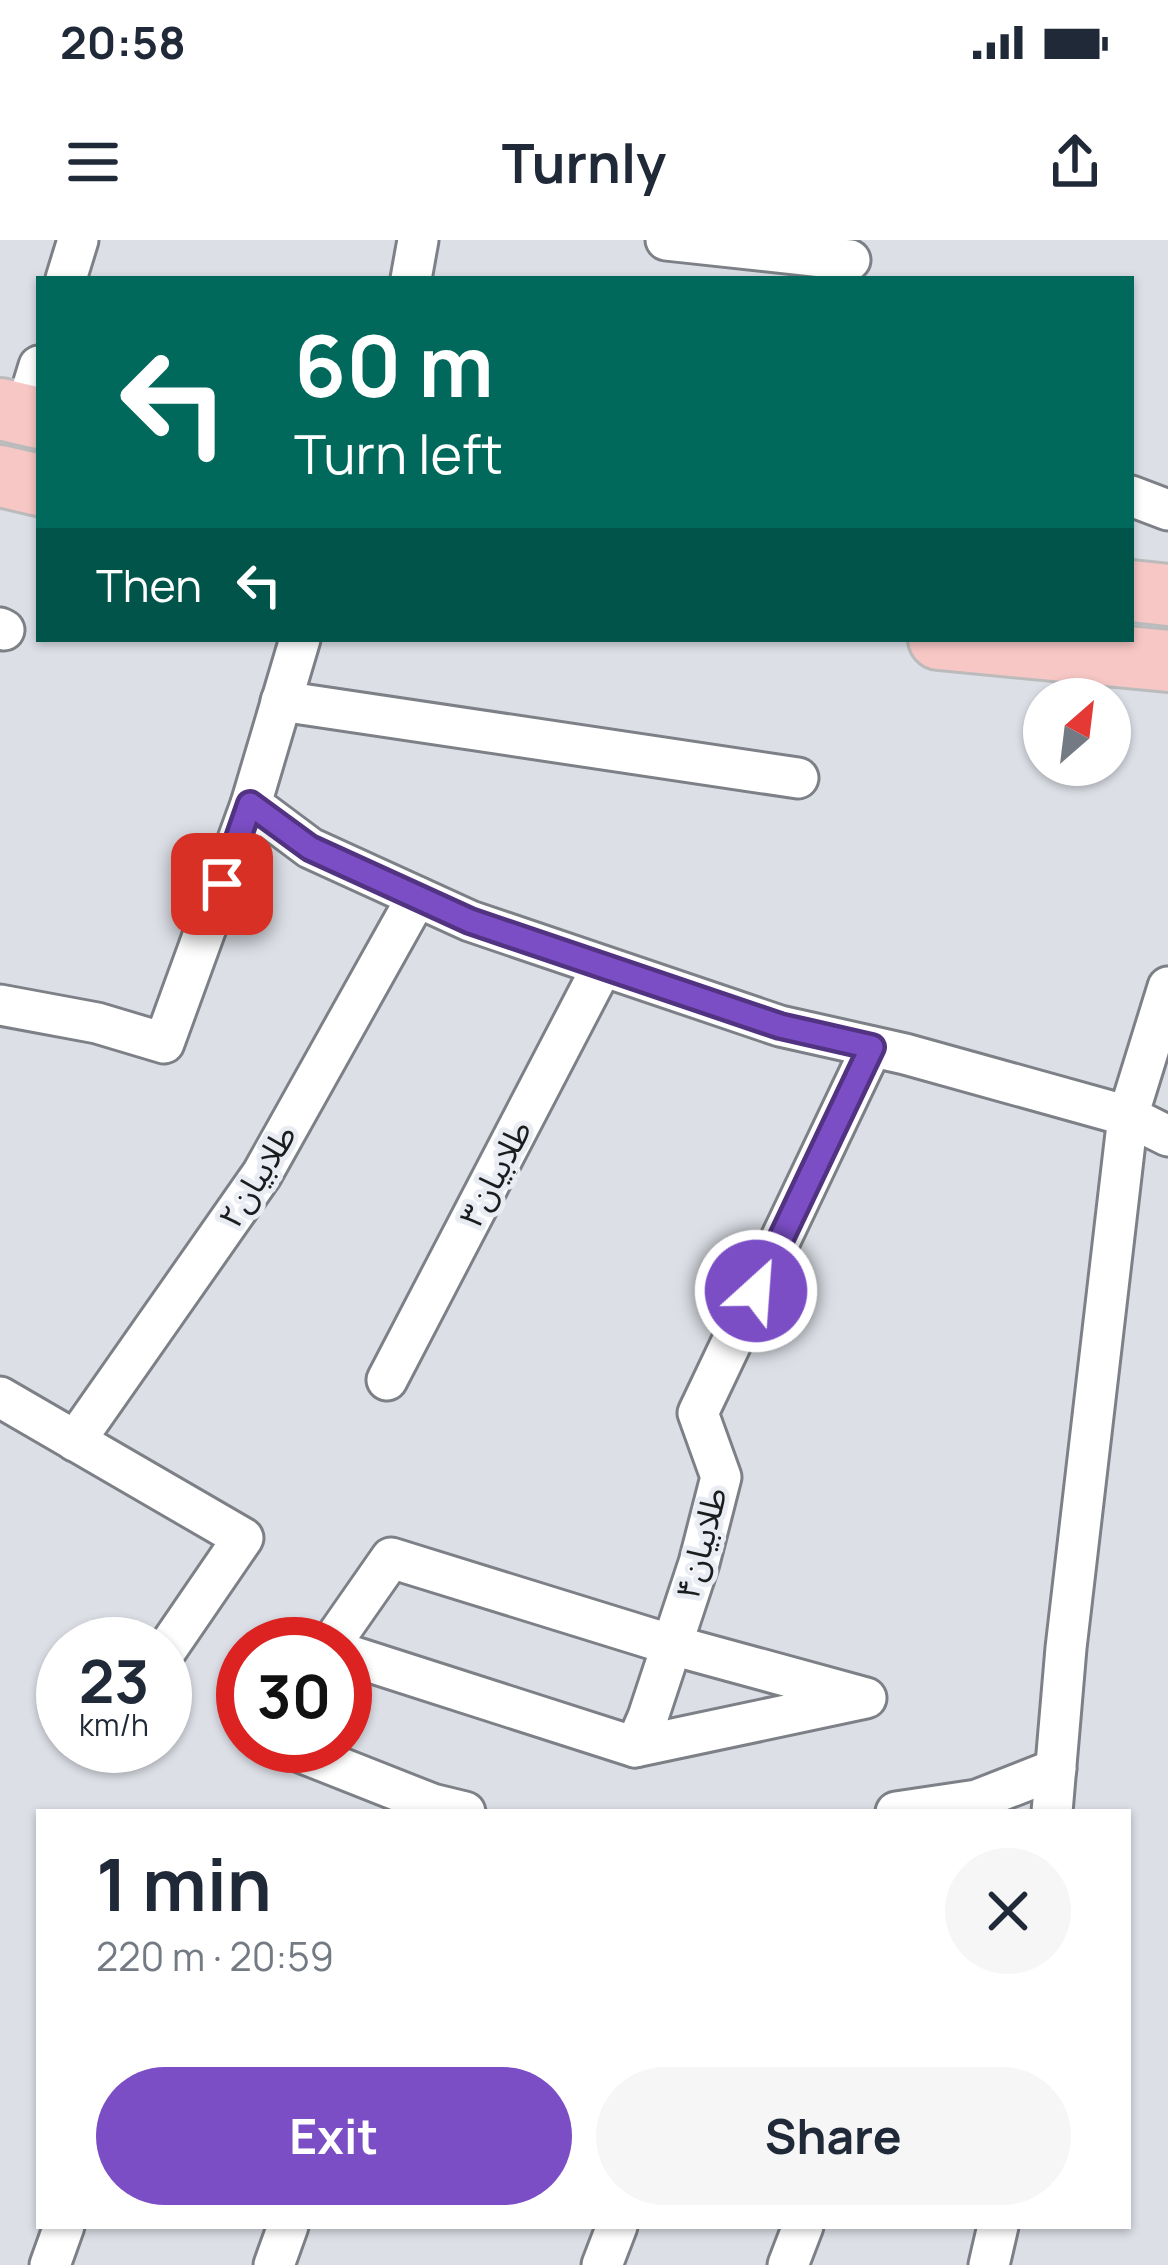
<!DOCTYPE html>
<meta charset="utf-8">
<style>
:root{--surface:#fff;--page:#f6f6f7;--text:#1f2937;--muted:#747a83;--accent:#7c4ec6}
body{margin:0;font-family:Manrope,"Noto Sans Arabic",sans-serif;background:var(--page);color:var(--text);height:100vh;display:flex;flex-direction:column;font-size:45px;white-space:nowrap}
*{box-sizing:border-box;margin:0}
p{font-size:39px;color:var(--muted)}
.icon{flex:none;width:66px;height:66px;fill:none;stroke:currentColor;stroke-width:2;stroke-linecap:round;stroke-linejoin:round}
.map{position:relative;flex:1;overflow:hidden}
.panel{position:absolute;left:36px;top:1569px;width:1095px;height:420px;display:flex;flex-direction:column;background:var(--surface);border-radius:0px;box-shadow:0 3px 9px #0004}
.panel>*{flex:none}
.banner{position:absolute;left:36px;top:36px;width:1098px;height:366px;border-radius:0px;box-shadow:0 3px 9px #0004;background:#00695c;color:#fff;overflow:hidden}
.needle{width:78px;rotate:28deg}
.controls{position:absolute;left:1023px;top:438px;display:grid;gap:24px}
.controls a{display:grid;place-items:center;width:108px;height:108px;border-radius:50%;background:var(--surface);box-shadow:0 3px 9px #0004;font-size:60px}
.speed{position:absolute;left:36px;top:1377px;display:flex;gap:24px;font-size:60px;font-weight:700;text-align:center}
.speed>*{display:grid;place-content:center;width:156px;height:156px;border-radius:50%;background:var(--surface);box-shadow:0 3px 9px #0004;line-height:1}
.speed small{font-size:30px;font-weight:400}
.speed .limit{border:18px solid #d22;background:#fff;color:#111}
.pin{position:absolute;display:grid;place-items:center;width:102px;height:102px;color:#fff;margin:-51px;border-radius:24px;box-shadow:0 6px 18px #0006}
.me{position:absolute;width:132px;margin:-66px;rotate:26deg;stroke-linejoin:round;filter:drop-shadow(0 0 9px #0008)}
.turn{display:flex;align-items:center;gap:42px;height:252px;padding:0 60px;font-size:54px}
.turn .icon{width:156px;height:156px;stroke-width:2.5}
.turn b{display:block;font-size:84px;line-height:102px}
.then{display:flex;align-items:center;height:114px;padding:0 60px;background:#0003;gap:24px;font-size:45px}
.round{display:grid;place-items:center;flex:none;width:126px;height:126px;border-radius:63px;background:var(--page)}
.overview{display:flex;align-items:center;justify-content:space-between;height:204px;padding:0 60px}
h1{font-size:72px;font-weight:700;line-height:90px}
.primary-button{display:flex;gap:24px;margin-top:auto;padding:24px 60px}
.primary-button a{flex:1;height:138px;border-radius:72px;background:var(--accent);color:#fff;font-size:48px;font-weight:700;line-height:138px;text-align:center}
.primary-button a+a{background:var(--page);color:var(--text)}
.status{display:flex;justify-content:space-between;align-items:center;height:84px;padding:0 60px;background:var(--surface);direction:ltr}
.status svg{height:33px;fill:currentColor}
header{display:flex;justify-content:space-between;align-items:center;height:156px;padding:0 60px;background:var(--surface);font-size:54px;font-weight:700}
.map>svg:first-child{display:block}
</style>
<div class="status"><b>20:58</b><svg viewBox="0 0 49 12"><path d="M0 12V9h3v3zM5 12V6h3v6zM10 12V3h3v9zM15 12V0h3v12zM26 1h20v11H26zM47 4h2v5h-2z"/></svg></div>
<header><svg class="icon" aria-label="menu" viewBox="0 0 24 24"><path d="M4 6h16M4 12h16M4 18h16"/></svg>Turnly<svg class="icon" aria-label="share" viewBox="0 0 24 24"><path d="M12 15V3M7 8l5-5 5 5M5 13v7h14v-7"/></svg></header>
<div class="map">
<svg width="1168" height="2025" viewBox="0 0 1168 2025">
<rect width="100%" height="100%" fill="#dcdfe6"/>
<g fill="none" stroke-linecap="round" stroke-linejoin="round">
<g stroke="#7d8086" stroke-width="45">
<g id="street">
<polyline points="666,0 850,20"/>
<polyline points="66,39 78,0"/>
<polyline points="411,39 418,0"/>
<polyline points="24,175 39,126"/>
<polyline points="1131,256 1168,270"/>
<polyline points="0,388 4,390"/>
<polyline points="281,461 798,538"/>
<polyline points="251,564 310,608 470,681 780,786 905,814 1128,876 1168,896"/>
<polyline points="0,765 97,783 164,803 251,564 300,399"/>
<polyline points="387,1140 602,727"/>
<polyline points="0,1157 243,1298 167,1409"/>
<polyline points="75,1201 262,934 417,657"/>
<polyline points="331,1404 391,1318 672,1405 866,1458 635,1507"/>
<polyline points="345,1414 635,1507 648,1477 699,1323 721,1237 698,1173 872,807"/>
<polyline points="285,1506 432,1564 465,1572"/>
<polyline points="896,1572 977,1560 1056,1529"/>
<polyline points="1052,1572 1066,1408 1128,876 1168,747"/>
<polyline points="50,2025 64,1986"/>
<polyline points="274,2025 288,1986"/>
<polyline points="602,2025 617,1986"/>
<polyline points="788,2025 803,1986"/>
<polyline points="989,2025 998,1986"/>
</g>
</g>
<g stroke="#bbbbbc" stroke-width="66">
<g id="primary">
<polyline points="0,169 39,178"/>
<polyline points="0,236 39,245"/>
<polyline points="1131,351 1168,355"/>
<polyline points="939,399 1168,421"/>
</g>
</g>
<use href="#street" stroke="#fff" stroke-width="39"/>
<use href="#primary" stroke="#f7c7c5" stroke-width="60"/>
</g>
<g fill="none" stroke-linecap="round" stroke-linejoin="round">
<g stroke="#513381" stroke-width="30">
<polyline id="route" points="222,644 250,564 310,608 470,681 780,786 872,807 756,1051"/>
</g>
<use href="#route" stroke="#7c4ec6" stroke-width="21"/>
</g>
<g text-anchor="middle" stroke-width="10" stroke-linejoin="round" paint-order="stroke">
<g font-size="33" fill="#1b1c1e" stroke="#e9ecf3">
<text transform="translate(495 933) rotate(-62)" y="12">طلابیان۳</text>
<text transform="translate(257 936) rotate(-58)" y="12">طلابیان۲</text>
<text transform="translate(701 1303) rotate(-75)" y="12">طلابیان۴</text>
</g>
</g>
</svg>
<div class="controls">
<a><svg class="needle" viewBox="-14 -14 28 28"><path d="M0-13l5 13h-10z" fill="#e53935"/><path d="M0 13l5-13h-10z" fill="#747a83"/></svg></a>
</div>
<div class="speed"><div>23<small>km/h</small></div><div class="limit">30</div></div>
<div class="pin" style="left:222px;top:644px;background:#d93025"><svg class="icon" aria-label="arrive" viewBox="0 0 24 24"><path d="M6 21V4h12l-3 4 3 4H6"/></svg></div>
<svg class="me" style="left:756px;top:1051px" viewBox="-20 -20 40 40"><circle r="17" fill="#7c4ec6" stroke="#fff" stroke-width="3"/><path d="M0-11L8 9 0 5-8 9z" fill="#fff"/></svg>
<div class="banner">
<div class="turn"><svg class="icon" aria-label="left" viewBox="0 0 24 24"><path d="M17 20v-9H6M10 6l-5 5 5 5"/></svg><div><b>60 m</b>Turn left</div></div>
<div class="then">Then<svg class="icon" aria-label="left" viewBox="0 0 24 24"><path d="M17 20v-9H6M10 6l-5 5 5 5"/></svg></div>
</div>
<section class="panel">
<div class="overview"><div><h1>1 min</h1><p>220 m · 20:59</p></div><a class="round"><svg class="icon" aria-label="close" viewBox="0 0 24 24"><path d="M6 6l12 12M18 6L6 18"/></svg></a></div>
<div class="primary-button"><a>Exit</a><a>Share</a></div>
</section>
</div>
